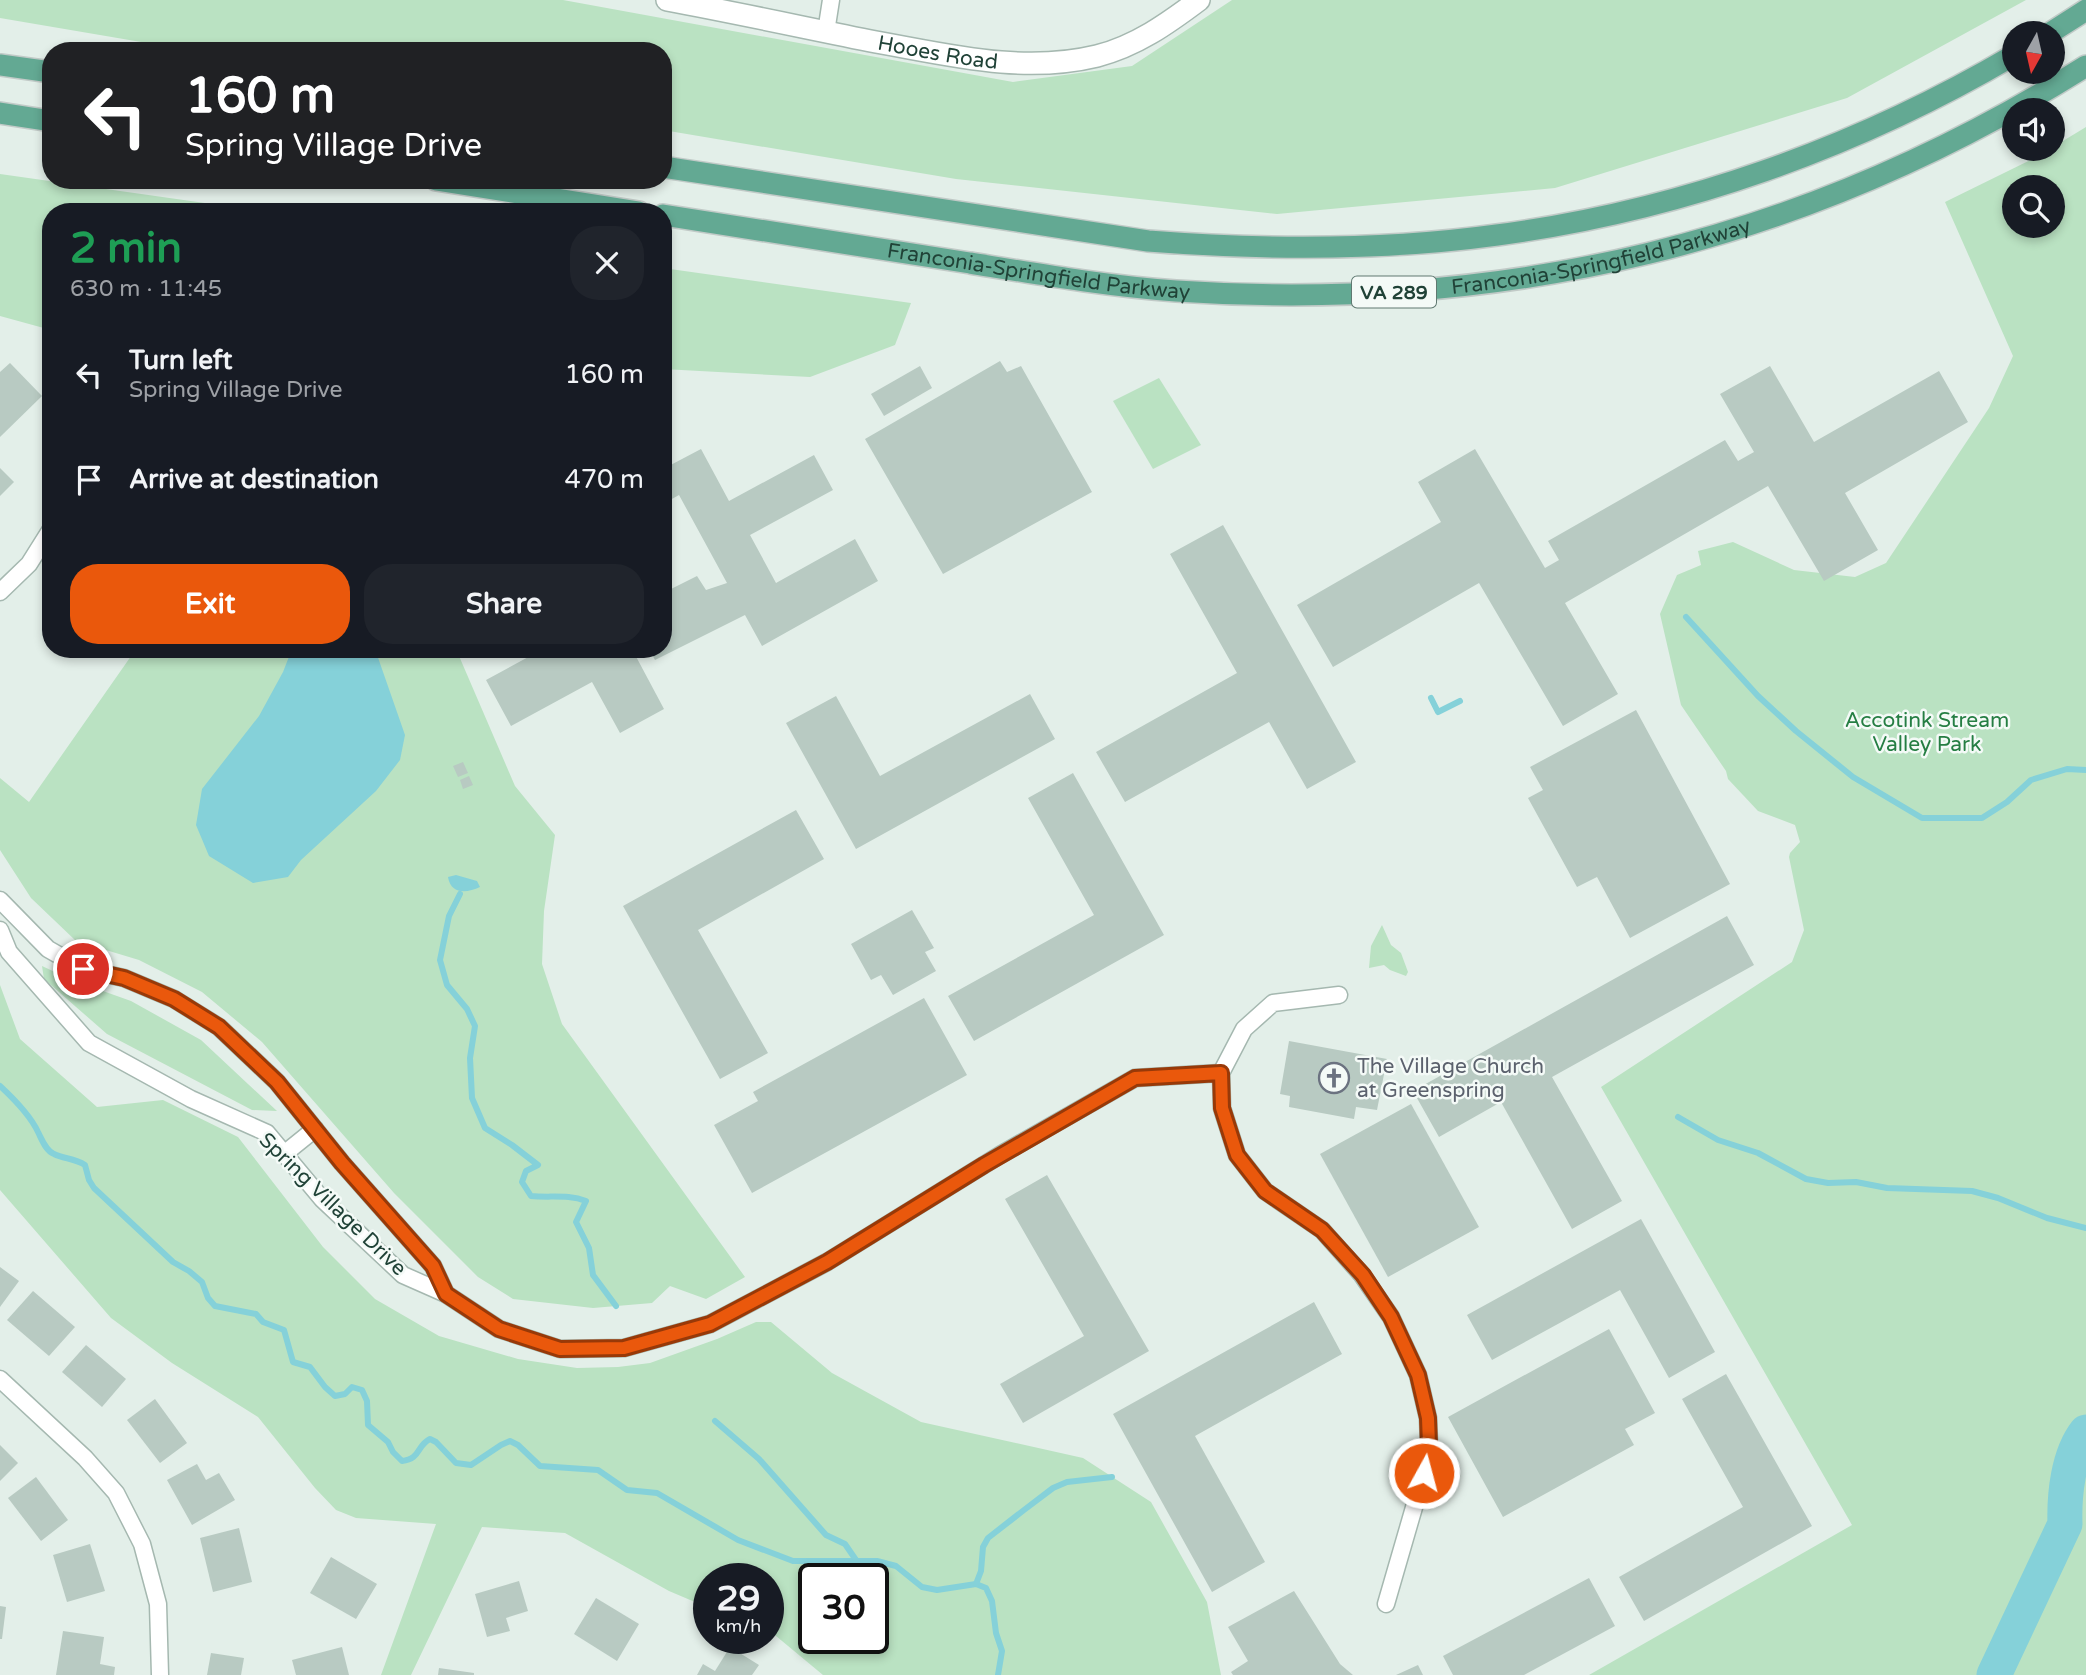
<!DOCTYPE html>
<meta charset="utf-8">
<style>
:root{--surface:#171b24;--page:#20242c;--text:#f1f3f6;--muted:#9ea1a6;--accent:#ea580c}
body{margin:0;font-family:"Varela Round",sans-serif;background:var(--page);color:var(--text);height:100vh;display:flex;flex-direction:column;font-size:26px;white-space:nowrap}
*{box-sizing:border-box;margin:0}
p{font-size:23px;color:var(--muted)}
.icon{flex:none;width:38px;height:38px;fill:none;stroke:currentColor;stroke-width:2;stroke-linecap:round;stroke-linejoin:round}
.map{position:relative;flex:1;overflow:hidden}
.details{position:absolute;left:42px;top:203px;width:630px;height:455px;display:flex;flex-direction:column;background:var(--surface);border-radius:28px;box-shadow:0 4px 10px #0003}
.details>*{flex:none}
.guide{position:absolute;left:42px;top:42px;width:630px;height:147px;border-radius:28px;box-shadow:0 4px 10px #0003;background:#202124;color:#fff;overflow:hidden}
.needle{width:46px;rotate:188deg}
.fabs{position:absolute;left:2002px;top:21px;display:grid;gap:14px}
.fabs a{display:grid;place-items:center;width:63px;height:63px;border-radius:50%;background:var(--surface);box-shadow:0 4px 10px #0003;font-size:35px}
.speed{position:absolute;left:693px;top:1563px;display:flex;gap:14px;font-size:35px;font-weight:700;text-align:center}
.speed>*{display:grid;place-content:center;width:91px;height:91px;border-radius:50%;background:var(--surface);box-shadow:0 4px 10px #0003;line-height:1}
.speed small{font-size:18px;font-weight:400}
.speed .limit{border:4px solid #111;border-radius:10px;background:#fff;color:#111}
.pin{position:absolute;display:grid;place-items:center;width:60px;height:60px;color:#fff;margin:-30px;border:4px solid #fff;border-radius:50%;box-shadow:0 2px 7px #0007}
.me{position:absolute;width:77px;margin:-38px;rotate:7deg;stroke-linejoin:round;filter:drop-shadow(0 0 5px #0008)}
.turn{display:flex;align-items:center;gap:24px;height:147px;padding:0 28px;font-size:32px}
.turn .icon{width:91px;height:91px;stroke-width:2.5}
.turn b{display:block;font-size:49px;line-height:60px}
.round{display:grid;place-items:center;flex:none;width:74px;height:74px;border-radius:28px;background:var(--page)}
.overview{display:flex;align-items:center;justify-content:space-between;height:119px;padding:0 28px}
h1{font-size:42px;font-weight:700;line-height:52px;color:#1e9e55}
.primary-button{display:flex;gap:14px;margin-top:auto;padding:14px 28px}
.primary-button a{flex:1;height:80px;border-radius:28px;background:var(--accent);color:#fff;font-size:28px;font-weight:700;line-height:80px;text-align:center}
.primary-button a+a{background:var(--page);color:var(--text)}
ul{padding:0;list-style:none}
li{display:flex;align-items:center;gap:21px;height:105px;padding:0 28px}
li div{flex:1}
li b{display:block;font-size:26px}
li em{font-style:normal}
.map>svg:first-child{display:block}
</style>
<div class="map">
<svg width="2086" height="1675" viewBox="0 0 2086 1675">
<rect width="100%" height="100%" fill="#e3efe9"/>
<g fill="#bae2c2" fill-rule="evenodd">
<polygon points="0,0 563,0 1013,82 1132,66 1232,0 2026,0 1847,98 1555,188 1277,214 956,179 663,130 663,51 194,51 0,18"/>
<path d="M 2086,127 L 2086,1675 L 1589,1675 L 1852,1525 L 1601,1087 L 1792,962 L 1804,930 L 1789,857 L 1790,853 L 1800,842 L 1795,825 L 1758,811 L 1728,779 L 1726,771 L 1681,705 L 1660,614 L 1677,575 L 1701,565 L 1698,551 L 1733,542 L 1794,570 L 1855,577 L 1886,563 L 1989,408 L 2013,356 L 1945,202 L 2053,149 L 2053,147 ZM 2014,187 L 2053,187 L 2053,226 L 2014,226 Z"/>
<polygon points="0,174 268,212 51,212 51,330 0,316"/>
<polygon points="663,268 911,303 895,345 810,377 663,369"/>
<polygon points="1159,378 1201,445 1153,469 1113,401"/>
<polygon points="136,649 456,649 515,786 555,835 544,911 542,964 562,1024 745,1277 706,1299 670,1286 652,1303 593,1308 513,1299 478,1277 394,1193 262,1042 202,992 139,960 76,941 31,898 0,850 0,778 29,802"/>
<polygon points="1382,925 1391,945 1401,953 1408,972 1406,976 1390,970 1384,965 1369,968 1371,946"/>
<polygon points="42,966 72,980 131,1001 201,1040 277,1111 252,1110 107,1034 44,979"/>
<path d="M 0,985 L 20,1039 L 97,1107 L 163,1100 L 238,1137 L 323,1247 L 375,1299 L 439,1336 L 518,1359 L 577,1368 L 618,1367 L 650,1363 L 717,1339 L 756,1322 L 771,1322 L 832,1373 L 921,1422 L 1083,1458 L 1151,1502 L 1207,1602 L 1221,1675 L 823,1675 L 776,1636 L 768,1632 L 768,1578 L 709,1578 L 709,1608 L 669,1591 L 565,1533 L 482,1527 L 411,1675 L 381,1675 L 436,1524 L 356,1518 L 336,1510 L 315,1488 L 258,1417 L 172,1363 L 111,1318 L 0,1190 ZM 814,1578 L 873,1578 L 873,1638 L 814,1638 Z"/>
</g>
<g fill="#85d1d9">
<polygon points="292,649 375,649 405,735 400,760 376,791 301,860 288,877 253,883 209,856 196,825 202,789 259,716 283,672"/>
<path d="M 456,875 L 477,881 L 480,887 C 467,893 451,895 448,877 Z"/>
</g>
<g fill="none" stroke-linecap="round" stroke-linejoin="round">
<g stroke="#85d1d9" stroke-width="6">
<polyline points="1686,617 1758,696 1796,731 1853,777 1922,818 1982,818 2007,802 2031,780 2067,769 2086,770"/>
<polyline points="1431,698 1438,712 1460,701"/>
<path d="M 460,894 L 449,916 L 440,960 L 447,985 L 467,1009 L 475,1026 L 470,1058 L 472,1098 L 485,1128 L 512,1145 L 538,1165 L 526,1171 L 522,1182 L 531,1196 C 550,1198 568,1194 586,1201 L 576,1222 L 589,1248 L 593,1275 L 616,1306"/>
<path d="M 0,1086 C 14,1099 30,1115 38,1132 C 42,1140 46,1151 54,1154 C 64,1159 74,1158 85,1165 L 89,1180 L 94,1188 L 173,1262 L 189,1271 L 202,1282 L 208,1298 L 215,1306 L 256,1314 L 263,1322 L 284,1330 L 293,1362 L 310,1367 L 325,1387 L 335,1396 L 345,1394 L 352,1387 L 362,1390 L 367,1401 L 368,1425 L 388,1442 L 393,1452 L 402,1461 C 421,1459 416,1446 430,1439 L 436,1442 L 456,1463 L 471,1465 L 501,1445 L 510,1441 L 518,1445 L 540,1466 L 598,1470 L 627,1490 L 657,1493 L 738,1540 L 793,1561 L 877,1561 L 896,1566 L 922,1587 L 937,1590 L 976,1584 L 986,1588 L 992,1601 L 996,1633 L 1002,1651 L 998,1675"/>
<polyline points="1678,1117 1718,1140 1758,1153 1806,1179 1828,1183 1856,1182 1887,1188 1972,1191 1998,1198 2047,1218 2086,1228"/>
<polyline points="715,1421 759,1459 826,1535 845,1544 856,1560"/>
<polyline points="976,1584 981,1571 983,1547 988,1538 1024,1510 1053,1488 1067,1482 1112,1477"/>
</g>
<path stroke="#85d1d9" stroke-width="35" d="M 1994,1675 L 2065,1524 C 2064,1495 2068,1455 2086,1432"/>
</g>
<g fill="#b8cac2">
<polygon points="1000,361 1007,372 1021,366 1092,492 943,574 865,439"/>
<polygon points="10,363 42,396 0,437 0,372"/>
<polygon points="920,366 932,388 884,416 871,394"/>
<polygon points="1770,366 1814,442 1939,371 1968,422 1845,493 1878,550 1824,581 1768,486 1565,603 1618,694 1563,726 1479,583 1333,667 1297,605 1441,522 1418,482 1475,449 1545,568 1559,560 1548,541 1725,440 1738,461 1754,452 1720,394"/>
<polygon points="701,449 729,501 814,455 833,490 750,535 776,583 855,539 878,581 762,646 745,615 655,660 649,649 663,649 663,593 697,576 706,590 727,583 679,495 663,504 663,469"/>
<polygon points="0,468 14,482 0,496"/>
<polygon points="1223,525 1356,762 1307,789 1269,722 1125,802 1096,752 1237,673 1170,554"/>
<polygon points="543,649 632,649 664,709 620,733 592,682 511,726 486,680"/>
<polygon points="1030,694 1055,739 856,849 786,723 836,696 880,776"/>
<polygon points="1636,710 1730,884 1630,938 1597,877 1577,887 1528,798 1543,790 1530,767"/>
<polygon points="463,762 468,773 458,777 453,766"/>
<polygon points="1073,773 1164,935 974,1041 948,996 1094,915 1028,798"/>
<polygon points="469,776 473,785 463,789 460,780"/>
<polygon points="796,810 824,859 698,930 768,1053 720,1079 623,906"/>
<polygon points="912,910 934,948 925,952 936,971 893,995 881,975 871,980 851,944"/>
<polygon points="1727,916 1754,965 1552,1077 1622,1201 1572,1229 1501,1102 1439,1137 1413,1091"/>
<polygon points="924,998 967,1075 752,1193 714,1125 758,1101 753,1092"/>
<polygon points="1289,1041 1387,1059 1377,1110 1356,1107 1354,1119 1289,1107 1290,1096 1280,1094"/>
<polygon points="1411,1104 1479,1227 1388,1277 1320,1154"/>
<polygon points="1047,1175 1149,1351 1023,1423 1000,1384 1084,1336 1005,1199"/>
<polygon points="1641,1219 1715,1352 1669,1378 1620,1290 1492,1360 1467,1315"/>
<polygon points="0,1267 19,1281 0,1307"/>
<polygon points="33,1291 75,1327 49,1356 7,1320"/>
<polygon points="1314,1302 1342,1354 1195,1436 1265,1562 1212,1592 1113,1414"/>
<polygon points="1609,1329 1655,1413 1625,1429 1634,1445 1503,1517 1448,1417"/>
<polygon points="86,1345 126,1379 102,1407 62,1372"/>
<polygon points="1726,1374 1812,1526 1644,1621 1619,1577 1743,1507 1682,1399"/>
<polygon points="155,1399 187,1443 160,1463 127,1420"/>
<polygon points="0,1445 18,1463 0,1481"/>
<polygon points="197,1464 206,1480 219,1473 235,1500 192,1525 167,1480"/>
<polygon points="36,1477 68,1520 41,1541 8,1498"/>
<polygon points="239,1528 252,1582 213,1592 200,1538"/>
<polygon points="90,1544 105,1591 67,1602 53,1555"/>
<polygon points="331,1557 377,1584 356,1619 310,1593"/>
<polygon points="1589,1578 1615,1626 1524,1675 1453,1675 1443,1656"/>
<polygon points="519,1581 528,1611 506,1618 510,1631 487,1637 475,1594"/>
<polygon points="1294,1591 1340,1664 1353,1675 1233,1675 1231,1672 1248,1661 1228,1627"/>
<polygon points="596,1598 639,1624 617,1661 574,1634"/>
<polygon points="0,1606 6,1607 2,1639 0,1639"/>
<polygon points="63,1631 104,1637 100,1664 115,1667 114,1675 56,1675"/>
<polygon points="342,1647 349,1675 296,1675 292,1660"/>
<polygon points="730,1647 759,1665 752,1675 697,1675 703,1664 715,1671"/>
<polygon points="211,1653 244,1658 241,1675 207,1675"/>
<polygon points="1418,1665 1423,1675 1396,1675"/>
<polygon points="439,1668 474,1673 474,1675 438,1675"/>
</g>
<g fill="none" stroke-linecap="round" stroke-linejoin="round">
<g stroke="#a5b8b0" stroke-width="19">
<g id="minor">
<polyline points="826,32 831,0"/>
<polyline points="0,592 29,564 51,529"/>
<polyline points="0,900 48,949 83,969 124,978 174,999 219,1027 277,1082 342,1163 433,1266 446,1294"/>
<polyline points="0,930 9,952 89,1043 191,1099 267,1133 322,1199 403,1275 446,1294 499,1329 560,1349 624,1348 710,1324 827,1262 1000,1155 1135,1078 1221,1073"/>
<polyline points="1339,995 1273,1003 1244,1029 1221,1073 1222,1108 1237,1155 1265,1191 1322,1230 1362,1275 1391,1317 1418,1375 1428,1418 1429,1445 1424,1473 1386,1604"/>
<polyline points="284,1154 315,1129"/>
<polyline points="0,1379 85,1458 116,1493 142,1544 158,1604 160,1675"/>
</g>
</g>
<g stroke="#a5b8b0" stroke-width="24">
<g id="tertiary">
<path id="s1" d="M 667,0 C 737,13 806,28 876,42 C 949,55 1023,74 1097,56 C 1136,46 1167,24 1199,0"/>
</g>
</g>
<g stroke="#c1cac7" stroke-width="24">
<g id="primary">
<polyline points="2050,33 2086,10"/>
<polyline points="0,65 51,72"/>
<polyline points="0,113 51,121"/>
<path d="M 663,167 L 1148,241 C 1264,250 1381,251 1497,235 C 1679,211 1856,148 2014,55"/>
<polyline points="436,180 639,212"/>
<path id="s2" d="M 663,215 C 766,231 868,247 970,263 C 1038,274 1107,286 1176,291 C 1506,313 1805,243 2086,66"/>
</g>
</g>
<use href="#minor" stroke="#fff" stroke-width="16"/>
<use href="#tertiary" stroke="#fff" stroke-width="21"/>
<use href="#primary" stroke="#63a993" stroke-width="21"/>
</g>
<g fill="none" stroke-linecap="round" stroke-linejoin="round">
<g stroke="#983908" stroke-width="18">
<polyline id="route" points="83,969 124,978 174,999 219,1027 277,1082 342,1163 433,1266 446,1294 499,1329 560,1349 624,1348 710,1324 827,1262 984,1165 1135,1078 1221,1073 1222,1108 1237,1155 1265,1191 1322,1230 1363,1275 1391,1317 1418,1375 1428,1418 1429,1445 1424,1473"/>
</g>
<use href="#route" stroke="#ea580c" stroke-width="12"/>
</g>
<defs>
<g id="church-ring" transform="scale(1.575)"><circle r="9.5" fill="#f4faf7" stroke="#6b7280" stroke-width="1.5"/><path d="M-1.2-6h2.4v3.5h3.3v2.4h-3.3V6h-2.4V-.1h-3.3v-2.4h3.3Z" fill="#6b7280"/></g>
</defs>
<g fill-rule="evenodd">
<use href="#church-ring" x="1334" y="1078"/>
</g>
<g text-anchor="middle" stroke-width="5" stroke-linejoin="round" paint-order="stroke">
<rect fill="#f4faf7" stroke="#607971" stroke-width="2" x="1352" y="276.5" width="84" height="31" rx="5"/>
<g font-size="19" font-weight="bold" fill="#204237">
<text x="1394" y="299">VA 289</text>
</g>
<g font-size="21" fill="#204237" stroke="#f4faf7">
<text dy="7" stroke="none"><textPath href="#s1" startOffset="276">Hooes Road</textPath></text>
<text dy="7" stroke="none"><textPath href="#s2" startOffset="947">Franconia-Springfield Parkway</textPath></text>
<text dy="7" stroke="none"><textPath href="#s2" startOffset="380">Franconia-Springfield Parkway</textPath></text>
<text transform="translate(333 1204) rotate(44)" y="7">Spring Village Drive</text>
</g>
<g font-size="21" fill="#257e43" stroke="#f4faf7">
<text x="1927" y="727">Accotink Stream<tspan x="1927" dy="24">Valley Park</tspan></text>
</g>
<g font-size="21" fill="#5b616d" stroke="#f4faf7" text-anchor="start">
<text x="1357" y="1073">The Village Church<tspan x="1357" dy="24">at Greenspring</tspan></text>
</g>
</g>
</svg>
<div class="fabs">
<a><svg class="needle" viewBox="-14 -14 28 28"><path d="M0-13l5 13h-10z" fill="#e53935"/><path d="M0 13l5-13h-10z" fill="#9ea1a6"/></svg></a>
<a><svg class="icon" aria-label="sound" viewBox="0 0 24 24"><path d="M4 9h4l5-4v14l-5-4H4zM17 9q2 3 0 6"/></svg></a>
<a><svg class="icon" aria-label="search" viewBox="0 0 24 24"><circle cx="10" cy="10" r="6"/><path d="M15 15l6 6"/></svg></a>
</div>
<div class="speed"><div>29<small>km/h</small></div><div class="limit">30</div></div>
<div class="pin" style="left:83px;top:969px;background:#d93025"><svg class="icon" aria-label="arrive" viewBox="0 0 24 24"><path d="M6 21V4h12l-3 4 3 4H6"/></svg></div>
<svg class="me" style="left:1424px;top:1473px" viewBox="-20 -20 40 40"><circle r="17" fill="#ea580c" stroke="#fff" stroke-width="3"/><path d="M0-11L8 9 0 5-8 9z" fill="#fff"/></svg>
<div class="guide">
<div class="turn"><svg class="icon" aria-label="left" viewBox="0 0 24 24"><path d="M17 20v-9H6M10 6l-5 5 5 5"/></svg><div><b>160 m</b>Spring Village Drive</div></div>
</div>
<section class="details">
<div class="overview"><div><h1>2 min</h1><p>630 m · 11:45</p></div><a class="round"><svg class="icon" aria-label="close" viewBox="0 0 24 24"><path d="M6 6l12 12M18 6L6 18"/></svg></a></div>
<ul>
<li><svg class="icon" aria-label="left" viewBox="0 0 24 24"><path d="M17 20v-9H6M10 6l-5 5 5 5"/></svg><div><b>Turn left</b><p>Spring Village Drive</p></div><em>160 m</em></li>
<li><svg class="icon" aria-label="arrive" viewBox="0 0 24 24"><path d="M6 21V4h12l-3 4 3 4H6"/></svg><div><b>Arrive at destination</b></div><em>470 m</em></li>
</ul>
<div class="primary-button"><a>Exit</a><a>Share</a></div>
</section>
</div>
